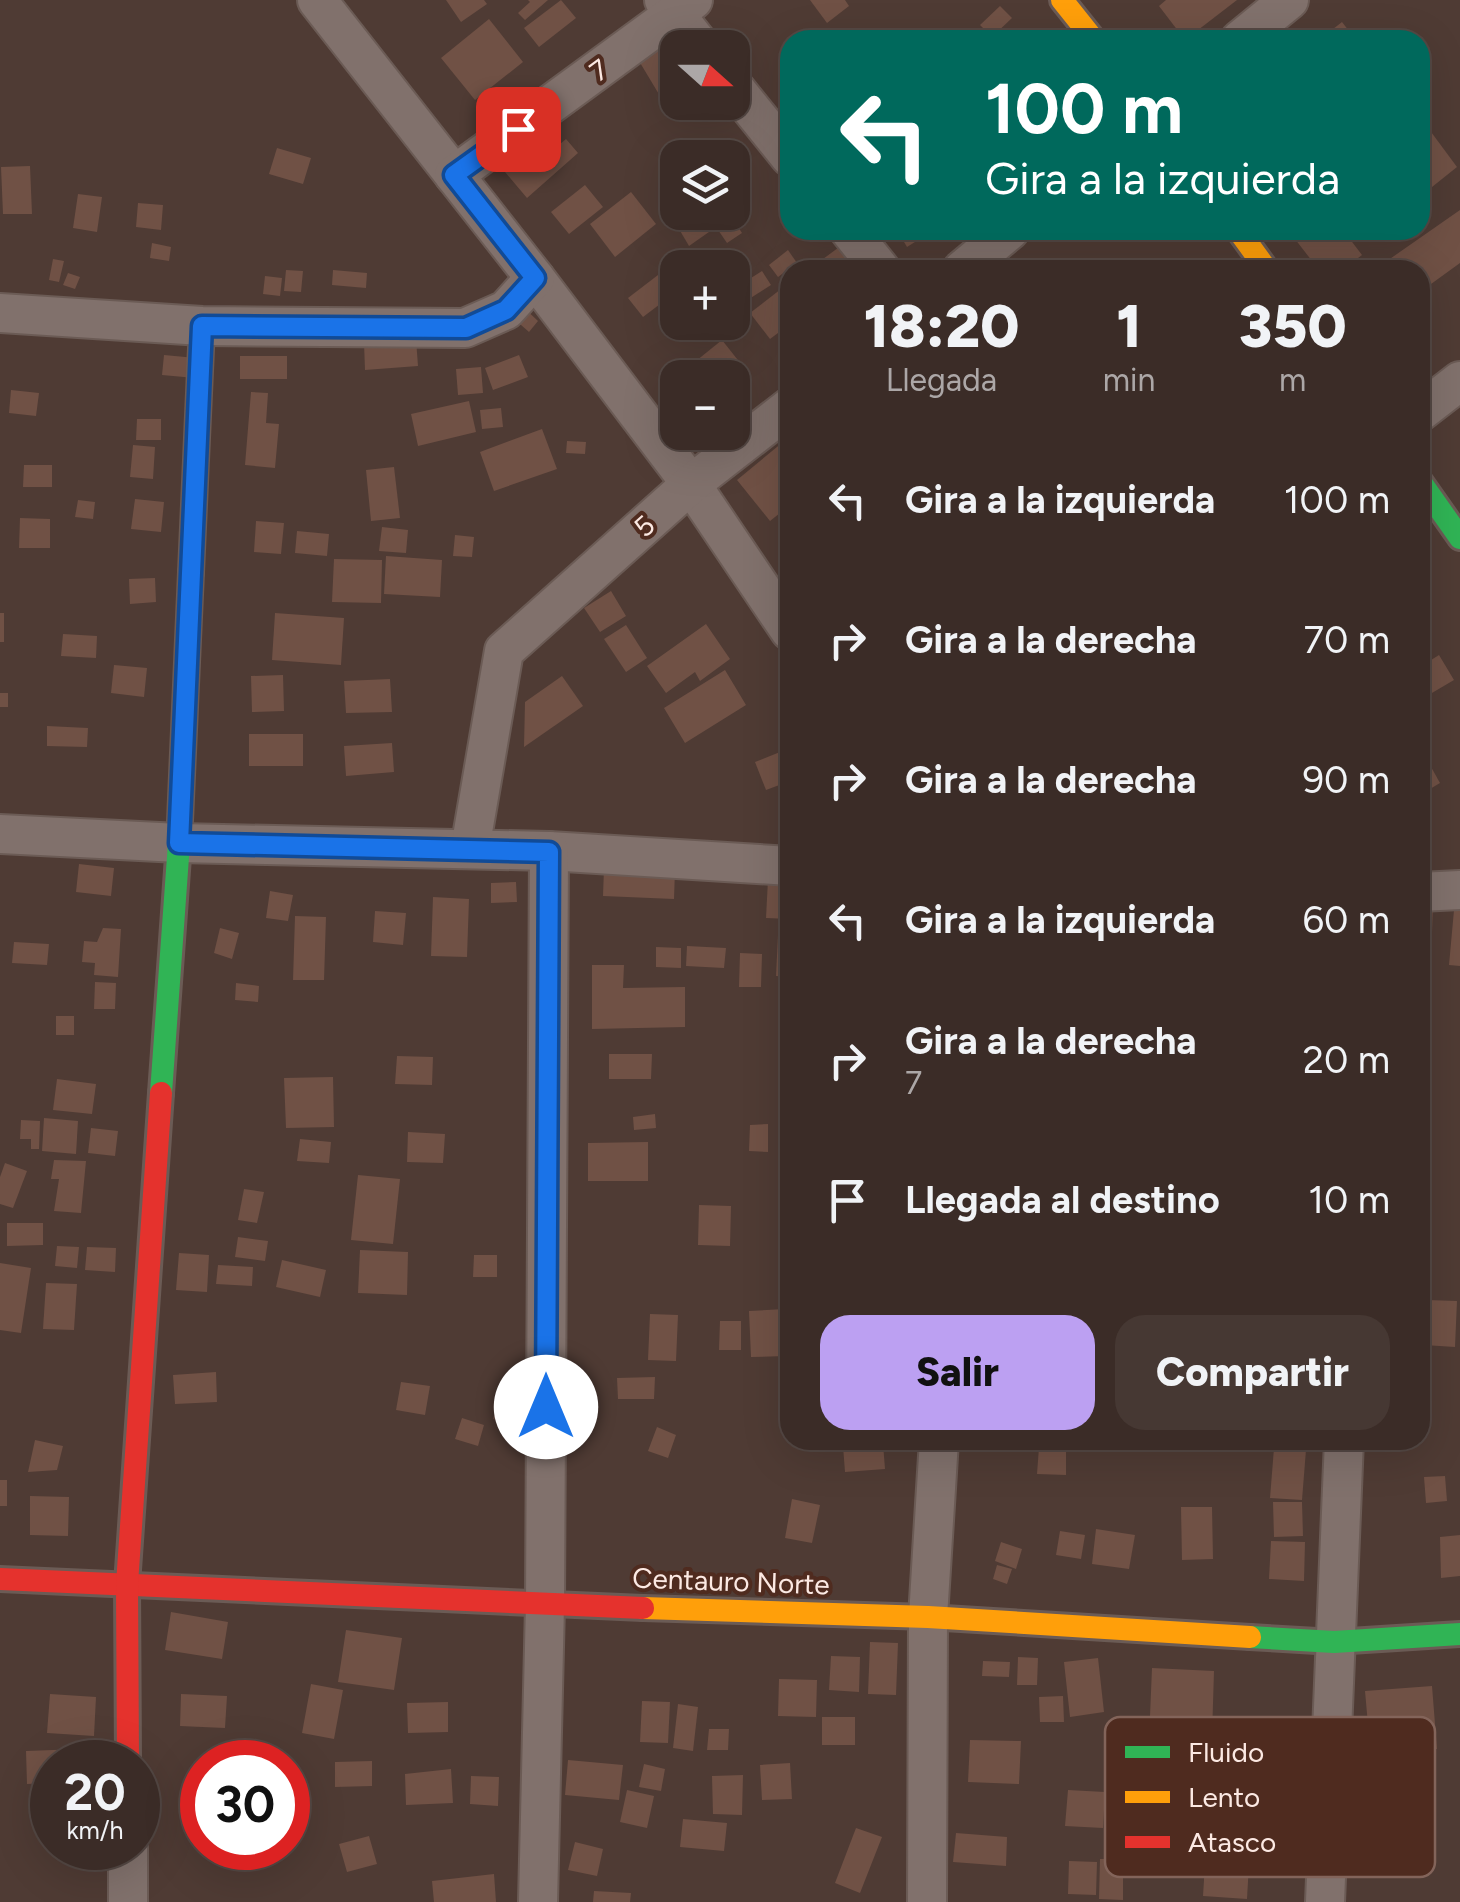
<!DOCTYPE html>
<html lang="es">
<meta charset="utf-8">
<style>
:root{--surface:#3b2c27;--page:#463833;--text:#f1f3f6;--muted:#aca7a7;--line:#544844;--accent:#bca0f2}
body{margin:0;font-family:Figtree,sans-serif;background:var(--page);color:var(--text);height:100vh;display:flex;flex-direction:column;font-size:38px;white-space:nowrap}
*{box-sizing:border-box;margin:0}
p{font-size:32px;color:var(--muted)}
.icon{flex:none;width:55px;height:55px;fill:none;stroke:currentColor;stroke-width:2;stroke-linecap:round;stroke-linejoin:round}
.map{position:relative;flex:1;overflow:hidden}
.side{position:absolute;left:780px;top:260px;width:650px;height:1190px;display:flex;flex-direction:column;background:var(--surface);border-radius:30px;box-shadow:0 10px 40px #0002,0 0 0 2px var(--line)}
.side>*{flex:none}
.top-card{position:absolute;left:780px;top:30px;width:650px;height:210px;border-radius:30px;box-shadow:0 10px 40px #0002,0 0 0 2px var(--line);background:#00695c;color:#fff;overflow:hidden}
.needle{width:65px;rotate:111deg}
.tools{position:absolute;left:660px;top:30px;display:grid;gap:20px}
.tools a{display:grid;place-items:center;width:90px;height:90px;border-radius:20px;background:var(--surface);box-shadow:0 10px 40px #0002,0 0 0 2px var(--line);font-size:50px}
.speed{position:absolute;left:30px;top:1740px;display:flex;gap:20px;font-size:50px;font-weight:700;text-align:center}
.speed>*{display:grid;place-content:center;width:130px;height:130px;border-radius:50%;background:var(--surface);box-shadow:0 10px 40px #0002,0 0 0 2px var(--line);line-height:1}
.speed small{font-size:25px;font-weight:400}
.speed .limit{border:15px solid #d22;background:#fff;color:#111}
.pin{position:absolute;display:grid;place-items:center;width:85px;height:85px;color:#fff;margin:-42px;border-radius:20px;box-shadow:0 5px 15px #0006}
.me{position:absolute;width:110px;margin:-55px;rotate:0deg;stroke-linejoin:round;filter:drop-shadow(0 0 8px #0008)}
.turn{display:flex;align-items:center;gap:35px;height:210px;padding:0 40px;font-size:45px}
.turn .icon{width:130px;height:130px;stroke-width:2.5}
.turn b{display:block;font-size:70px;line-height:85px}
.eta{display:flex;justify-content:space-evenly;align-items:center;height:170px;text-align:center}
.eta b{font-size:60px;font-weight:800;line-height:70px}
.primary-button{display:flex;gap:20px;margin-top:auto;padding:20px 40px}
.primary-button a{flex:1;height:115px;border-radius:30px;background:var(--accent);color:#111;font-size:40px;font-weight:800;line-height:115px;text-align:center}
.primary-button a+a{background:var(--page);color:var(--text)}
ul{padding:0;list-style:none}
li{display:flex;align-items:center;gap:30px;height:140px;padding:0 40px}
li div{flex:1}
li b{display:block;font-size:38px}
li em{font-style:normal}
.map>svg:first-child{display:block}
</style>
<div class="map">
<svg width="1460" height="1902" viewBox="0 0 1460 1902">
<rect width="100%" height="100%" fill="#4f3b34"/>
<g fill="#705145">
<polygon points="446,0 484,0 487,4 461,22"/>
<polygon points="528,0 548,0 525,20 518,13 530,2"/>
<polygon points="561,0 576,18 539,47 524,28"/>
<polygon points="810,0 845,0 849,6 827,23"/>
<polygon points="1166,0 1237,0 1185,40 1159,6"/>
<polygon points="1000,6 1012,18 992,37 980,25"/>
<polygon points="489,19 523,62 475,100 441,58"/>
<polygon points="1342,22 1356,40 1319,40"/>
<polygon points="661,47 678,75 678,86 660,96 639,61"/>
<polygon points="1420,117 1457,167 1427,191 1420,182"/>
<polygon points="566,139 578,153 527,198 505,172 525,154 534,166"/>
<polygon points="277,148 311,158 303,184 269,174"/>
<polygon points="30,166 32,214 3,214 1,167"/>
<polygon points="678,177 678,212 688,212 678,220 659,188"/>
<polygon points="585,185 603,207 569,234 551,212"/>
<polygon points="631,192 656,224 615,257 590,224"/>
<polygon points="78,194 102,197 97,232 73,228"/>
<polygon points="138,203 163,205 161,230 136,227"/>
<polygon points="1460,210 1460,263 1420,292 1420,270 1374,270"/>
<polygon points="699,216 709,232 689,246 679,229"/>
<polygon points="731,216 742,233 727,243 716,227"/>
<polygon points="897,230 923,230 926,235 907,247"/>
<polygon points="1288,230 1311,230 1314,234 1319,230 1343,230 1362,255 1342,270 1319,270"/>
<polygon points="152,243 171,247 169,261 150,258"/>
<polygon points="842,245 856,266 849,270 831,270 823,259"/>
<polygon points="788,250 797,263 778,277 769,265"/>
<polygon points="696,255 703,268 678,268 678,289 667,272"/>
<polygon points="53,259 64,261 59,282 49,280"/>
<polygon points="286,270 303,271 301,292 284,291"/>
<polygon points="333,270 367,273 366,288 332,285"/>
<polygon points="762,271 771,285 749,299 740,285"/>
<polygon points="68,273 80,277 75,289 63,285"/>
<polygon points="658,275 672,295 643,317 628,298"/>
<polygon points="265,276 282,278 280,296 263,294"/>
<polygon points="790,282 790,324 770,339 750,313"/>
<polygon points="522,306 538,321 529,332 512,317"/>
<polygon points="416,339 418,366 365,370 364,343"/>
<polygon points="722,340 741,364 723,378 701,378 691,365"/>
<polygon points="164,355 196,358 195,378 162,375"/>
<polygon points="519,355 528,377 493,390 485,368"/>
<rect x="240" y="356" width="47" height="23"/>
<polygon points="481,367 483,393 458,395 456,369"/>
<polygon points="678,380 678,406 665,390"/>
<polygon points="11,390 39,393 36,416 9,413"/>
<polygon points="251,392 268,393 266,423 279,424 275,468 245,465"/>
<polygon points="469,401 476,432 418,446 411,414"/>
<polygon points="501,408 503,427 482,429 480,410"/>
<polygon points="137,419 161,419 161,440 136,440"/>
<polygon points="542,429 557,469 494,491 480,452"/>
<polygon points="567,441 586,442 585,454 566,453"/>
<polygon points="783,442 790,451 790,505 770,521 737,480"/>
<polygon points="133,445 155,447 153,479 130,477"/>
<polygon points="24,465 52,465 52,487 23,487"/>
<polygon points="394,467 400,518 371,521 366,470"/>
<polygon points="135,499 164,502 161,532 131,529"/>
<polygon points="78,500 95,502 93,519 75,517"/>
<polygon points="20,518 50,519 50,548 19,548"/>
<polygon points="256,521 284,523 281,554 254,552"/>
<polygon points="382,527 408,530 406,553 379,551"/>
<polygon points="297,531 329,534 327,556 295,553"/>
<polygon points="455,535 474,537 472,557 453,556"/>
<polygon points="386,556 442,560 440,597 384,594"/>
<polygon points="334,559 382,560 381,603 332,602"/>
<polygon points="155,578 156,602 130,604 129,579"/>
<polygon points="611,591 626,616 600,632 584,608"/>
<rect x="0" y="613" width="4" height="29"/>
<polygon points="275,613 344,618 341,665 272,660"/>
<polygon points="706,624 730,659 700,681 695,672 666,693 647,666"/>
<polygon points="626,625 647,658 626,672 604,639"/>
<polygon points="63,634 97,636 96,658 61,656"/>
<polygon points="1439,655 1454,680 1420,700 1420,667"/>
<polygon points="114,665 147,668 144,697 111,693"/>
<polygon points="725,670 746,705 685,743 664,708"/>
<polygon points="283,675 284,711 252,712 251,676"/>
<polygon points="562,676 583,706 524,747 525,702"/>
<polygon points="390,679 392,712 346,713 344,681"/>
<rect x="0" y="693" width="8" height="14"/>
<polygon points="47,726 88,728 87,747 47,746"/>
<rect x="249" y="734" width="54" height="32"/>
<polygon points="392,743 394,772 346,776 344,746"/>
<polygon points="1420,747 1440,783 1420,795"/>
<polygon points="790,748 790,781 766,790 755,762"/>
<polygon points="79,864 114,868 111,896 76,892"/>
<polygon points="604,868 675,870 674,899 603,896"/>
<polygon points="768,879 790,880 790,919 766,918"/>
<polygon points="516,882 517,902 491,903 491,883"/>
<polygon points="270,891 293,895 288,921 266,918"/>
<polygon points="433,897 469,899 467,957 431,956"/>
<polygon points="1420,902 1433,902 1432,932 1420,932"/>
<polygon points="1454,910 1460,911 1460,966 1449,965"/>
<polygon points="375,911 406,913 403,945 373,942"/>
<polygon points="295,916 326,917 324,980 293,980"/>
<polygon points="103,928 121,929 118,977 94,975 95,963 82,962 84,941 97,942"/>
<polygon points="220,928 239,933 232,959 214,953"/>
<polygon points="778,935 790,936 790,977 776,976"/>
<polygon points="14,942 49,944 47,965 12,963"/>
<polygon points="687,946 726,948 724,968 686,966"/>
<polygon points="656,947 681,948 681,968 656,967"/>
<polygon points="740,953 762,954 761,987 739,987"/>
<polygon points="592,965 624,965 623,988 685,987 685,1027 592,1029"/>
<polygon points="95,982 116,983 115,1009 94,1009"/>
<polygon points="236,983 259,986 258,1002 235,1000"/>
<rect x="56" y="1016" width="18" height="19"/>
<polygon points="609,1054 652,1054 651,1079 609,1079"/>
<polygon points="397,1056 433,1057 432,1085 395,1084"/>
<polygon points="333,1077 334,1127 286,1128 284,1078"/>
<polygon points="57,1079 96,1084 92,1114 53,1110"/>
<polygon points="655,1114 656,1128 634,1130 633,1117"/>
<polygon points="44,1118 78,1121 76,1154 42,1151"/>
<polygon points="21,1120 40,1121 39,1149 31,1149 31,1139 20,1139"/>
<polygon points="768,1124 768,1152 749,1151 750,1125"/>
<polygon points="91,1128 118,1131 115,1156 88,1153"/>
<polygon points="408,1132 445,1134 443,1163 407,1162"/>
<polygon points="300,1139 331,1142 329,1163 297,1161"/>
<polygon points="648,1142 648,1181 588,1181 588,1143"/>
<polygon points="54,1160 86,1161 81,1213 54,1211 59,1179 51,1179"/>
<polygon points="5,1163 27,1171 13,1208 0,1204 0,1177"/>
<polygon points="358,1175 400,1179 393,1244 351,1240"/>
<polygon points="1420,1184 1428,1185 1426,1217 1420,1216"/>
<polygon points="244,1189 264,1192 257,1223 238,1220"/>
<polygon points="699,1205 731,1206 730,1246 698,1245"/>
<polygon points="7,1223 43,1223 43,1245 7,1246"/>
<polygon points="238,1237 268,1241 265,1261 235,1257"/>
<polygon points="57,1246 79,1247 77,1268 55,1266"/>
<polygon points="87,1247 116,1248 115,1272 85,1270"/>
<polygon points="360,1250 408,1252 407,1295 358,1293"/>
<polygon points="179,1253 209,1255 207,1292 176,1290"/>
<polygon points="474,1255 497,1255 497,1277 473,1277"/>
<polygon points="282,1260 326,1270 320,1297 276,1287"/>
<polygon points="0,1263 31,1268 21,1333 0,1330"/>
<polygon points="218,1265 253,1267 252,1286 216,1284"/>
<polygon points="46,1283 77,1284 74,1330 43,1329"/>
<polygon points="1427,1300 1457,1301 1455,1347 1424,1345"/>
<polygon points="785,1309 786,1356 751,1357 749,1311"/>
<polygon points="650,1314 678,1315 676,1361 648,1360"/>
<polygon points="720,1321 741,1321 741,1350 719,1350"/>
<polygon points="216,1372 217,1402 175,1404 173,1375"/>
<polygon points="655,1377 654,1399 618,1399 617,1378"/>
<polygon points="401,1382 430,1386 425,1415 396,1410"/>
<polygon points="497,1405 513,1411 509,1424 493,1419"/>
<polygon points="462,1418 484,1425 478,1446 455,1439"/>
<polygon points="657,1427 676,1435 668,1458 648,1451"/>
<polygon points="35,1440 63,1446 57,1470 28,1472"/>
<polygon points="1145,1440 1169,1440 1168,1450 1145,1448"/>
<polygon points="883,1443 885,1469 845,1472 843,1446"/>
<polygon points="1039,1447 1066,1448 1066,1475 1037,1474"/>
<polygon points="1274,1448 1306,1450 1302,1500 1270,1498"/>
<polygon points="1445,1476 1447,1501 1426,1503 1424,1477"/>
<rect x="0" y="1480" width="7" height="26"/>
<polygon points="30,1496 69,1497 68,1536 30,1535"/>
<polygon points="792,1499 820,1505 812,1543 785,1538"/>
<polygon points="1273,1502 1302,1502 1303,1536 1274,1537"/>
<polygon points="1181,1507 1212,1507 1213,1559 1182,1560"/>
<polygon points="1096,1529 1135,1535 1129,1569 1092,1564"/>
<polygon points="1060,1531 1085,1535 1081,1559 1056,1555"/>
<polygon points="1460,1535 1460,1576 1441,1578 1440,1537"/>
<polygon points="1271,1541 1305,1542 1304,1581 1269,1579"/>
<polygon points="1001,1542 1022,1549 1016,1569 995,1561"/>
<polygon points="997,1565 1012,1569 1007,1584 993,1579"/>
<polygon points="171,1612 228,1622 222,1659 165,1650"/>
<polygon points="346,1630 402,1638 394,1690 338,1682"/>
<polygon points="870,1642 898,1643 896,1695 868,1694"/>
<polygon points="831,1656 860,1657 859,1692 829,1690"/>
<polygon points="1018,1657 1038,1658 1037,1685 1017,1685"/>
<polygon points="1098,1658 1104,1712 1070,1717 1064,1662"/>
<polygon points="983,1661 1010,1662 1009,1677 982,1676"/>
<polygon points="1152,1668 1214,1671 1212,1736 1178,1735 1178,1717 1150,1716"/>
<polygon points="779,1679 817,1680 816,1717 778,1716"/>
<polygon points="311,1684 343,1690 334,1739 302,1733"/>
<polygon points="1432,1686 1437,1749 1350,1755 1349,1738 1369,1736 1365,1691"/>
<polygon points="50,1694 96,1697 94,1736 47,1733"/>
<polygon points="181,1694 227,1696 225,1728 180,1726"/>
<polygon points="1063,1696 1064,1722 1040,1722 1039,1697"/>
<polygon points="642,1701 670,1702 668,1743 640,1742"/>
<polygon points="448,1702 448,1732 408,1733 407,1703"/>
<polygon points="678,1704 698,1707 693,1751 673,1748"/>
<rect x="822" y="1717" width="33" height="28"/>
<polygon points="709,1729 729,1729 728,1750 707,1750"/>
<polygon points="970,1740 1021,1741 1019,1784 968,1782"/>
<polygon points="80,1749 81,1762 52,1762 52,1783 27,1784 26,1751"/>
<polygon points="568,1760 623,1765 619,1800 565,1795"/>
<polygon points="372,1761 372,1786 335,1787 335,1762"/>
<polygon points="790,1763 792,1799 762,1800 760,1765"/>
<polygon points="644,1764 665,1769 661,1791 639,1787"/>
<polygon points="451,1769 453,1803 406,1805 405,1774"/>
<polygon points="743,1775 742,1815 713,1814 712,1776"/>
<polygon points="471,1776 499,1777 498,1806 470,1804"/>
<polygon points="627,1790 654,1796 647,1828 620,1822"/>
<polygon points="1068,1790 1105,1792 1103,1828 1065,1826"/>
<polygon points="683,1819 727,1823 724,1851 680,1847"/>
<polygon points="856,1828 882,1837 860,1893 835,1883"/>
<polygon points="956,1833 1007,1837 1006,1866 953,1862"/>
<polygon points="369,1836 377,1864 347,1872 339,1844"/>
<polygon points="575,1842 603,1849 597,1876 568,1870"/>
<polygon points="1100,1859 1123,1859 1123,1900 1099,1899"/>
<polygon points="1069,1861 1097,1862 1096,1895 1068,1894"/>
<polygon points="1205,1863 1249,1864 1247,1899 1203,1896"/>
<polygon points="494,1874 496,1902 434,1902 432,1881"/>
<polygon points="594,1891 631,1893 630,1902 593,1902"/>
</g>
<g fill="none" stroke-linecap="round" stroke-linejoin="round">
<g stroke="#6b5b55" stroke-width="42">
<g id="street">
<polyline points="317,0 535,278 691,484 790,631"/>
<polyline points="664,0 702,48"/>
<polyline points="1240,40 1289,0"/>
<polyline points="732,85 790,157"/>
<polyline points="454,175 693,0"/>
<polyline points="849,230 881,270"/>
<polyline points="962,270 1010,230"/>
<polyline points="0,313 202,326 465,328 506,310 535,278"/>
<polyline points="1420,412 1460,381"/>
<polyline points="0,834 179,843 549,851 790,866"/>
<polyline points="470,849 504,651 691,484 790,407"/>
<polyline points="1420,892 1460,890"/>
<polyline points="128,1848 128,1902"/>
<polyline points="538,1902 545,1605 549,851"/>
<polyline points="927,1902 928,1617 939,1440"/>
<polyline points="1325,1902 1344,1440"/>
</g>
</g>
<g stroke="#6b5b55" stroke-width="28">
<g id="fast">
<polyline points="1420,481 1460,538"/>
<polyline points="161,1093 179,843 191,572"/>
<polyline points="1250,1637 1334,1642 1460,1634"/>
</g>
</g>
<g stroke="#6b5b55" stroke-width="28">
<g id="slow">
<polyline points="1062,0 1094,40"/>
<polyline points="1238,230 1267,270"/>
<polyline points="191,572 202,326"/>
<polyline points="643,1608 928,1617 1250,1637"/>
</g>
</g>
<g stroke="#6b5b55" stroke-width="28">
<g id="jam">
<polyline points="0,1579 643,1608"/>
<polyline points="128,1762 127,1584 161,1093"/>
</g>
</g>
<use href="#street" stroke="#81716c" stroke-width="38"/>
<use href="#fast" stroke="#30b455" stroke-width="22"/>
<use href="#slow" stroke="#ff9f0a" stroke-width="22"/>
<use href="#jam" stroke="#e5322d" stroke-width="22"/>
</g>
<g fill="none" stroke-linecap="round" stroke-linejoin="round">
<g stroke="#114b97" stroke-width="25">
<polyline id="route" points="518,129 454,175 535,278 506,310 466,328 202,326 179,843 549,852 546,1407"/>
</g>
<use href="#route" stroke="#1a73e8" stroke-width="18"/>
</g>
<g text-anchor="middle" stroke-width="8" stroke-linejoin="round" paint-order="stroke">
<g font-size="28" fill="#fce9e3" stroke="#4f2b1f">
<text transform="translate(599 70) rotate(-36)" y="10">7</text>
<text transform="translate(644 526) rotate(-42)" y="10">5</text>
<text transform="translate(731 1581) rotate(2)" y="10">Centauro Norte</text>
</g>
</g>
<rect x="1105" y="1717" width="330" height="160" rx="15" fill="#4f2b1f" stroke="#83645a" stroke-width="2.5"/>
<rect x="1125" y="1746" width="45" height="12" fill="#30b455"/>
<rect x="1125" y="1791" width="45" height="12" fill="#ff9f0a"/>
<rect x="1125" y="1836" width="45" height="12" fill="#e5322d"/>
<g font-size="28" fill="#fce9e3">
<text x="1188" y="1762">Fluido</text>
<text x="1188" y="1807">Lento</text>
<text x="1188" y="1852">Atasco</text>
</g>
</svg>
<div class="tools">
<a><svg class="needle" viewBox="-14 -14 28 28"><path d="M0-13l5 13h-10z" fill="#e53935"/><path d="M0 13l5-13h-10z" fill="#aca7a7"/></svg></a>
<a><svg class="icon" aria-label="layers" viewBox="0 0 24 24"><path d="M12 4l9 5-9 5-9-5zM3 14l9 5 9-5"/></svg></a>
<a>+</a>
<a>−</a>
</div>
<div class="speed"><div>20<small>km/h</small></div><div class="limit">30</div></div>
<div class="pin" style="left:518px;top:129px;background:#d93025"><svg class="icon" aria-label="arrive" viewBox="0 0 24 24"><path d="M6 21V4h12l-3 4 3 4H6"/></svg></div>
<svg class="me" style="left:546px;top:1407px" viewBox="-20 -20 40 40"><circle r="19" fill="#fff"/><path d="M0-13L10 11 0 6-10 11z" fill="#1a73e8"/></svg>
<div class="top-card">
<div class="turn"><svg class="icon" aria-label="left" viewBox="0 0 24 24"><path d="M17 20v-9H6M10 6l-5 5 5 5"/></svg><div><b>100 m</b>Gira a la izquierda</div></div>
</div>
<section class="side">
<div class="eta">
<div><b>18:20</b><p>Llegada</p></div>
<div><b>1</b><p>min</p></div>
<div><b>350</b><p>m</p></div>
</div>
<ul>
<li><svg class="icon" aria-label="left" viewBox="0 0 24 24"><path d="M17 20v-9H6M10 6l-5 5 5 5"/></svg><div><b>Gira a la izquierda</b></div><em>100 m</em></li>
<li><svg class="icon" aria-label="right" viewBox="0 0 24 24"><path d="M7 20v-9h11M14 6l5 5-5 5"/></svg><div><b>Gira a la derecha</b></div><em>70 m</em></li>
<li><svg class="icon" aria-label="right" viewBox="0 0 24 24"><path d="M7 20v-9h11M14 6l5 5-5 5"/></svg><div><b>Gira a la derecha</b></div><em>90 m</em></li>
<li><svg class="icon" aria-label="left" viewBox="0 0 24 24"><path d="M17 20v-9H6M10 6l-5 5 5 5"/></svg><div><b>Gira a la izquierda</b></div><em>60 m</em></li>
<li><svg class="icon" aria-label="right" viewBox="0 0 24 24"><path d="M7 20v-9h11M14 6l5 5-5 5"/></svg><div><b>Gira a la derecha</b><p>7</p></div><em>20 m</em></li>
<li><svg class="icon" aria-label="arrive" viewBox="0 0 24 24"><path d="M6 21V4h12l-3 4 3 4H6"/></svg><div><b>Llegada al destino</b></div><em>10 m</em></li>
</ul>
<div class="primary-button"><a>Salir</a><a>Compartir</a></div>
</section>
</div>
